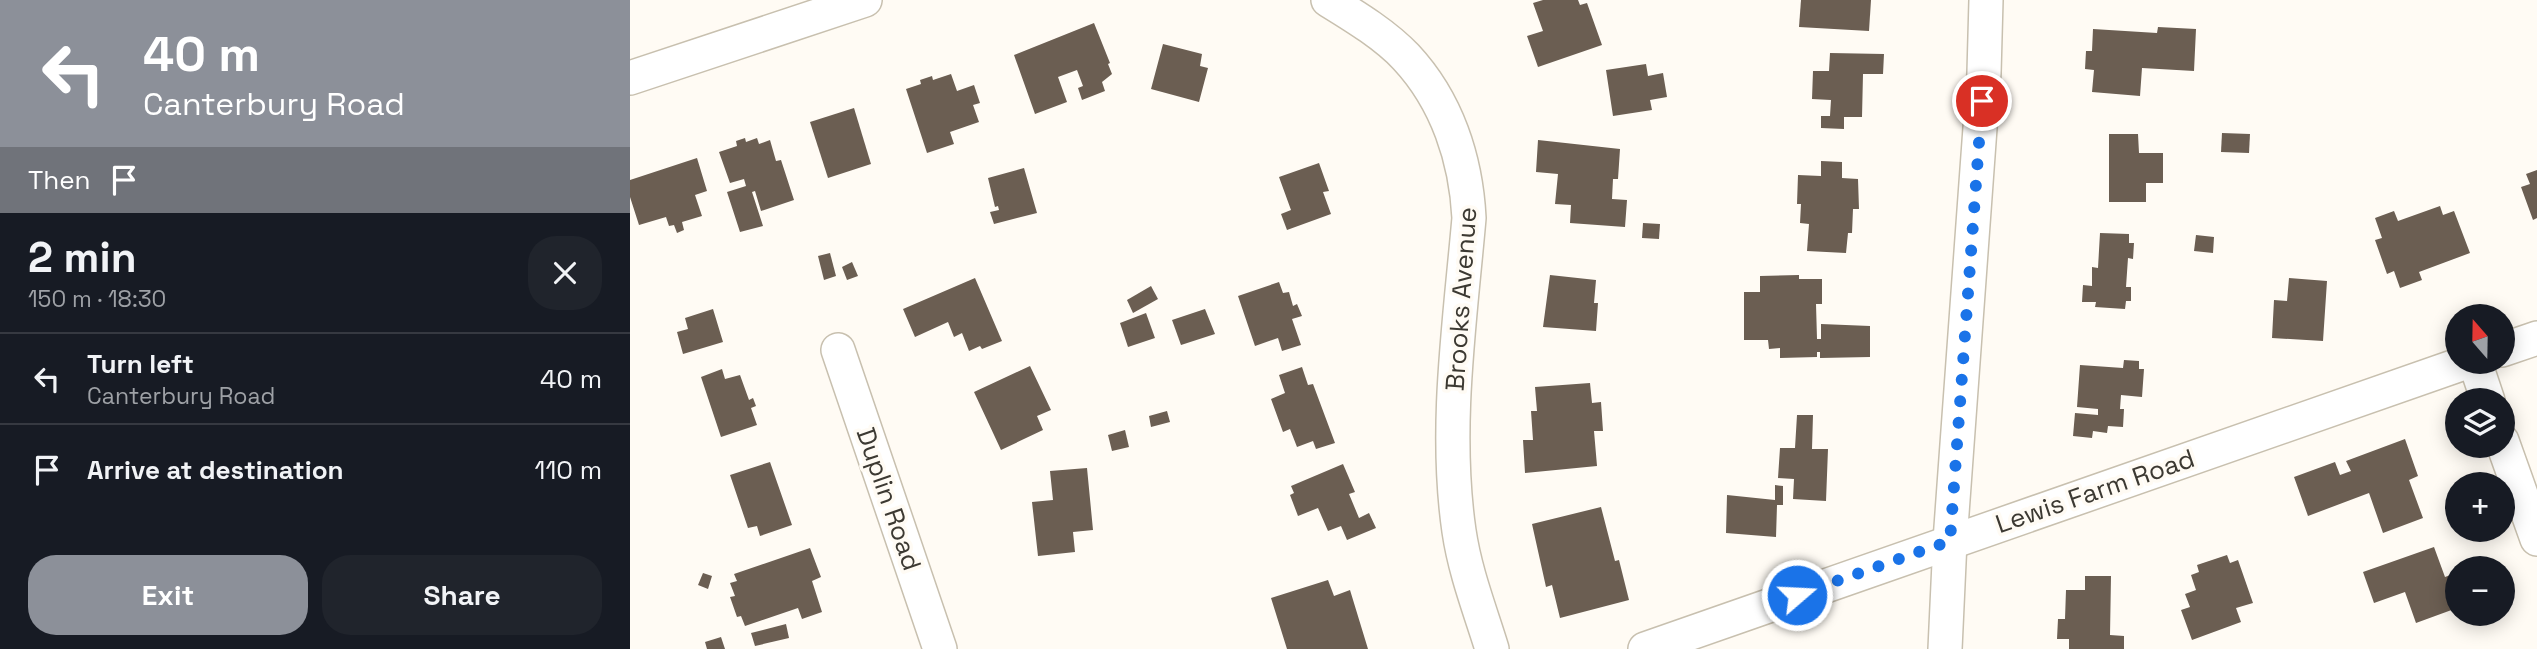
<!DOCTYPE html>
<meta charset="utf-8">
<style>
:root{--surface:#171b24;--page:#20242c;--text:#f1f3f6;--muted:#9ea1a6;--line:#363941;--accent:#8c9099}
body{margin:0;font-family:"Space Grotesk",sans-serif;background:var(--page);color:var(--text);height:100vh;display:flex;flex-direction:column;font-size:26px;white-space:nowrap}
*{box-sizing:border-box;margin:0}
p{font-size:23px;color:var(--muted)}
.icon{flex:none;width:38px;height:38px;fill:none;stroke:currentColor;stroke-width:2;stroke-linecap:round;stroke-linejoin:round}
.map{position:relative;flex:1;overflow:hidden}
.drawer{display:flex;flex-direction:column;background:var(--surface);width:630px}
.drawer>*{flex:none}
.banner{background:#8c9099;color:#fff;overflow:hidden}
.needle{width:46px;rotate:340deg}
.fabs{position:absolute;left:1815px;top:304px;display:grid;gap:14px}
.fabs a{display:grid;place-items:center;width:70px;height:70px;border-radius:50%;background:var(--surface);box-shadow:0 4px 18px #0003;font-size:35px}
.pin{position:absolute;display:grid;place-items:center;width:60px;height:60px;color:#fff;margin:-30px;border:4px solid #fff;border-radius:50%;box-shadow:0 2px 7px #0007}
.me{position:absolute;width:77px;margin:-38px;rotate:71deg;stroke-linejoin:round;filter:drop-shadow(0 0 5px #0008)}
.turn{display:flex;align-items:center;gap:24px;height:147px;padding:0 28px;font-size:32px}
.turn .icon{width:91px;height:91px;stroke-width:2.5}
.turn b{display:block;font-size:49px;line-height:60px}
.then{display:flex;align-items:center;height:66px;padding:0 28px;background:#0003;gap:14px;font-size:26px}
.round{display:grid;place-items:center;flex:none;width:74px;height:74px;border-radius:28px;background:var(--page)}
.head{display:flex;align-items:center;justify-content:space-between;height:119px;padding:0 28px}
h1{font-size:42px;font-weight:600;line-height:52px}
.cta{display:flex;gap:14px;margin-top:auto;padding:14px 28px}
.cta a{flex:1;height:80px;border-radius:28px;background:var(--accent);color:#fff;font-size:28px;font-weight:600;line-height:80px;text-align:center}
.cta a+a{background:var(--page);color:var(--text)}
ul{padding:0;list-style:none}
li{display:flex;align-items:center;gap:21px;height:91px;padding:0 28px;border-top:2px solid var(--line)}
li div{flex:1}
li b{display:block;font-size:26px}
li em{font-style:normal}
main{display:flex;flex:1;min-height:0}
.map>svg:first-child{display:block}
</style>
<main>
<section class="drawer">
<div class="banner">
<div class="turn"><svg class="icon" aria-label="left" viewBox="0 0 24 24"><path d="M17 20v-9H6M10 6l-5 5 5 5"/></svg><div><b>40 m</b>Canterbury Road</div></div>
<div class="then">Then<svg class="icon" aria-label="arrive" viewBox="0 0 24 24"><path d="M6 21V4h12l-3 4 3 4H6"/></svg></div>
</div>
<div class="head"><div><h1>2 min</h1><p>150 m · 18:30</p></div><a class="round"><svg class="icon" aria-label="close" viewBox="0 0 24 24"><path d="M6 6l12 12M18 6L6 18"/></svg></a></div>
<ul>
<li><svg class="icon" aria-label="left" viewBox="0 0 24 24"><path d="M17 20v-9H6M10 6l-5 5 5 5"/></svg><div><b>Turn left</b><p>Canterbury Road</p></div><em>40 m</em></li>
<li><svg class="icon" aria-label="arrive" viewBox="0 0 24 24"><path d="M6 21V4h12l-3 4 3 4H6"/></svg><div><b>Arrive at destination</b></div><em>110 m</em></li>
</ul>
<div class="cta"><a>Exit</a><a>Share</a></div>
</section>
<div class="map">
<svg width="1907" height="649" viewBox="0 0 1907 649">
<rect width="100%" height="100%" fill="#fffbf4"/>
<g fill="#6b5e52">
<polygon points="913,0 948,0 950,5 957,3 972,45 908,67 897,36 913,31 903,3"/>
<polygon points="1171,0 1241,0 1239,31 1169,27"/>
<polygon points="464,23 480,63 478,64 482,74 472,82 475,91 452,100 448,88 453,86 447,70 428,77 437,102 405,114 384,55"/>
<polygon points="1528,27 1566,29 1564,71 1512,68 1510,96 1462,92 1464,70 1455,69 1456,51 1462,51 1463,29 1527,33"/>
<polygon points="533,44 572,54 570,66 578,68 569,102 521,89"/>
<polygon points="1200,53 1254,54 1253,74 1233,74 1232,117 1214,117 1214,129 1191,128 1191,116 1200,116 1201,100 1182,99 1183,71 1199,71"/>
<polygon points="1016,64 1018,76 1033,73 1037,97 1020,100 1022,110 983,116 976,70"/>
<polygon points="321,74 327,91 344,85 350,103 343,105 349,122 320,132 324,144 297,153 276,89 291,84 290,80 302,76 303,80"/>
<polygon points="224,108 241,164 198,178 180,122"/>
<polygon points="1592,133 1620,134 1619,153 1591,152"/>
<polygon points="1479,134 1508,134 1509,153 1533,153 1533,183 1516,183 1516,202 1479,202"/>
<polygon points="115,138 116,142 127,138 129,144 140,140 146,161 151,160 164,200 131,211 125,191 122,192 133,226 110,232 97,192 116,186 114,179 100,183 89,152 107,146 106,141"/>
<polygon points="908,140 990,149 988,179 983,179 982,199 997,200 995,227 940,223 941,205 925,204 928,174 906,172"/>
<polygon points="67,158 77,191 65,195 72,216 52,222 54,230 47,233 44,225 39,226 36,217 9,225 0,197 0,180"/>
<polygon points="1191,161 1212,162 1212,178 1228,179 1229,209 1223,209 1222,233 1218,233 1216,253 1177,251 1179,224 1170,223 1171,204 1167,204 1168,175 1191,176"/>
<polygon points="689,163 699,191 693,192 701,214 657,230 651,214 661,210 649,177"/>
<polygon points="394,168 407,213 364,224 360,212 369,210 368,206 365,207 358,178"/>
<polygon points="1907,170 1907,218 1903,220 1891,187 1900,184 1896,174"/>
<polygon points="1810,206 1813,215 1824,211 1840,253 1789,272 1792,280 1770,288 1764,271 1757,274 1745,240 1752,238 1745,218 1764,211 1768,221"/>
<polygon points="1013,223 1030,224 1029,239 1012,238"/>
<polygon points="1470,233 1499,234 1499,243 1504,243 1503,259 1498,258 1496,287 1501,287 1501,301 1496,301 1495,309 1465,307 1466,302 1452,302 1453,285 1462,286 1462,267 1468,268"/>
<polygon points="1566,235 1584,237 1583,253 1564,251"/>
<polygon points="200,253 206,276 194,280 188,256"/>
<polygon points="222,262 228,276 217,280 212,267"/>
<polygon points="920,275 966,280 964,303 968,303 966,331 913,327"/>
<polygon points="1169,275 1169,279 1192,279 1192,304 1186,304 1187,339 1191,339 1191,324 1240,326 1240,357 1190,358 1190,352 1187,352 1187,357 1150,358 1150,348 1139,349 1138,340 1114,340 1114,292 1130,292 1130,276"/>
<polygon points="345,278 372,341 352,349 350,346 339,351 332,333 324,337 318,322 285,337 273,309"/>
<polygon points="1659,278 1697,281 1693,341 1642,338 1644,300 1657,301"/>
<polygon points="649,282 653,293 659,292 663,306 667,304 672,316 662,319 671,345 652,351 648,338 625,346 608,296"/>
<polygon points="521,286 528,299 503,313 497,300"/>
<polygon points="83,309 93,342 53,354 47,332 58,329 55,318"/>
<polygon points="575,309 585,334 551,345 542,320"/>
<polygon points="516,313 525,338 498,347 490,323"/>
<polygon points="1494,360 1509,361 1509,369 1514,369 1512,397 1491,395 1490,409 1494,409 1493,427 1478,426 1477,433 1463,431 1462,438 1443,436 1445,413 1468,415 1468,409 1447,407 1450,365 1493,368"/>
<polygon points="400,366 421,410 407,416 413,430 371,450 344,392"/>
<polygon points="672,367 678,385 683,384 705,443 686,449 683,441 667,447 660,429 653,432 641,399 655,393 649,375"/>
<polygon points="92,369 95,379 110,375 119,400 123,398 126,406 121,408 127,425 91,437 71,377"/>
<polygon points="960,383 962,403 971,402 973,431 964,431 967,466 895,473 893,440 903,440 901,411 907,411 905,387"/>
<polygon points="537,411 540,422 521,427 519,416"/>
<polygon points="1167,415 1183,415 1182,449 1198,449 1196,501 1163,499 1164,479 1148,478 1150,448 1165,448"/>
<polygon points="495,430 499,447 482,451 478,435"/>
<polygon points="1775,439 1788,476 1779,480 1793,518 1753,533 1739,493 1678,516 1664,477 1705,462 1710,475 1721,471 1716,461"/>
<polygon points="140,462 162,525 130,536 127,526 118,528 100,475"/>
<polygon points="713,464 725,492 719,494 729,518 739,513 746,528 717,540 711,526 698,531 688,508 668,516 660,495 664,493 661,486"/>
<polygon points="457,468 463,530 443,532 445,552 408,556 402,502 423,500 420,471"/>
<polygon points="1145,485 1153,486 1153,505 1147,505 1146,537 1096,533 1097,495 1145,500"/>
<polygon points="971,507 985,561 989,560 999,600 930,618 922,585 916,587 902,524"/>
<polygon points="1804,547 1815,577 1823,574 1827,585 1827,608 1786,623 1775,592 1744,603 1733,572"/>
<polygon points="180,548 191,577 182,581 192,612 172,619 168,608 115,626 111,616 107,617 100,597 105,596 100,583 107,581 104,574"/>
<polygon points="1597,555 1600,563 1608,560 1623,603 1606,608 1611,622 1562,640 1551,610 1560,607 1555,594 1566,590 1561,575 1569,572 1567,565"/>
<polygon points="73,573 82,576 78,589 68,585"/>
<polygon points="1455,576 1481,576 1480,635 1494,636 1494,649 1439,649 1439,639 1427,639 1428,619 1435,619 1436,590 1455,590"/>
<polygon points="698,580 704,596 720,590 738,649 657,649 641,598"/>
<polygon points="156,624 159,638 125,646 121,633"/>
<polygon points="91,637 95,649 77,649 75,642"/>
</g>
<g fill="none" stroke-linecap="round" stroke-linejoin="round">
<g stroke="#c8c0af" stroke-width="36">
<g id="minor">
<path d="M 698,0 C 724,16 754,34 776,57 C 817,101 836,159 839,218 C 830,321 814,428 829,531 C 835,572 850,610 862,649"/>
<polyline points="0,78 235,0"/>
<polyline points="208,350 310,649"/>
<polyline points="1872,350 1907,338"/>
<polyline points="1845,362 1858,401"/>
<polyline points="1872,441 1907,539"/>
<polyline points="1015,649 1837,362"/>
<polyline points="1315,649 1320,541 1354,73 1356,0"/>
</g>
</g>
<use href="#minor" stroke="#fff" stroke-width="33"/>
</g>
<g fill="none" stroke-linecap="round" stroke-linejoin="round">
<polyline stroke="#1a73e8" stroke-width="12" stroke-dasharray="0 21.6" points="1167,595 1320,541 1352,101"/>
</g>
<g text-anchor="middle" stroke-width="7" stroke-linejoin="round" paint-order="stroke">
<g font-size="26" fill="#3c3932" stroke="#fffbf4">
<text transform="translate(831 299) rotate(-86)" y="9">Brooks Avenue</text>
<text transform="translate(1465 491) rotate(-19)" y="9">Lewis Farm Road</text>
<text transform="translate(259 499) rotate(71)" y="9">Duplin Road</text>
</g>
</g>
</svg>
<div class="fabs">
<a><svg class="needle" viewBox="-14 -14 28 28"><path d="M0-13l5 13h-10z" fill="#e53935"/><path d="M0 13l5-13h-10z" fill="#9ea1a6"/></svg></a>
<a><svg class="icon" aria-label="layers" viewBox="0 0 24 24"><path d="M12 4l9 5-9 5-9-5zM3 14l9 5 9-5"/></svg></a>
<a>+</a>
<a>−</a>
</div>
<div class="pin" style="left:1352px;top:101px;background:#d93025"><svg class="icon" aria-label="arrive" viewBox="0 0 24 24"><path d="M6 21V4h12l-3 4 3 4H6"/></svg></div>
<svg class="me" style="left:1167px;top:595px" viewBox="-20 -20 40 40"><circle r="17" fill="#1a73e8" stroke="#fff" stroke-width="3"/><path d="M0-11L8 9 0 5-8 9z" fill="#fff"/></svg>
</div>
</main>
